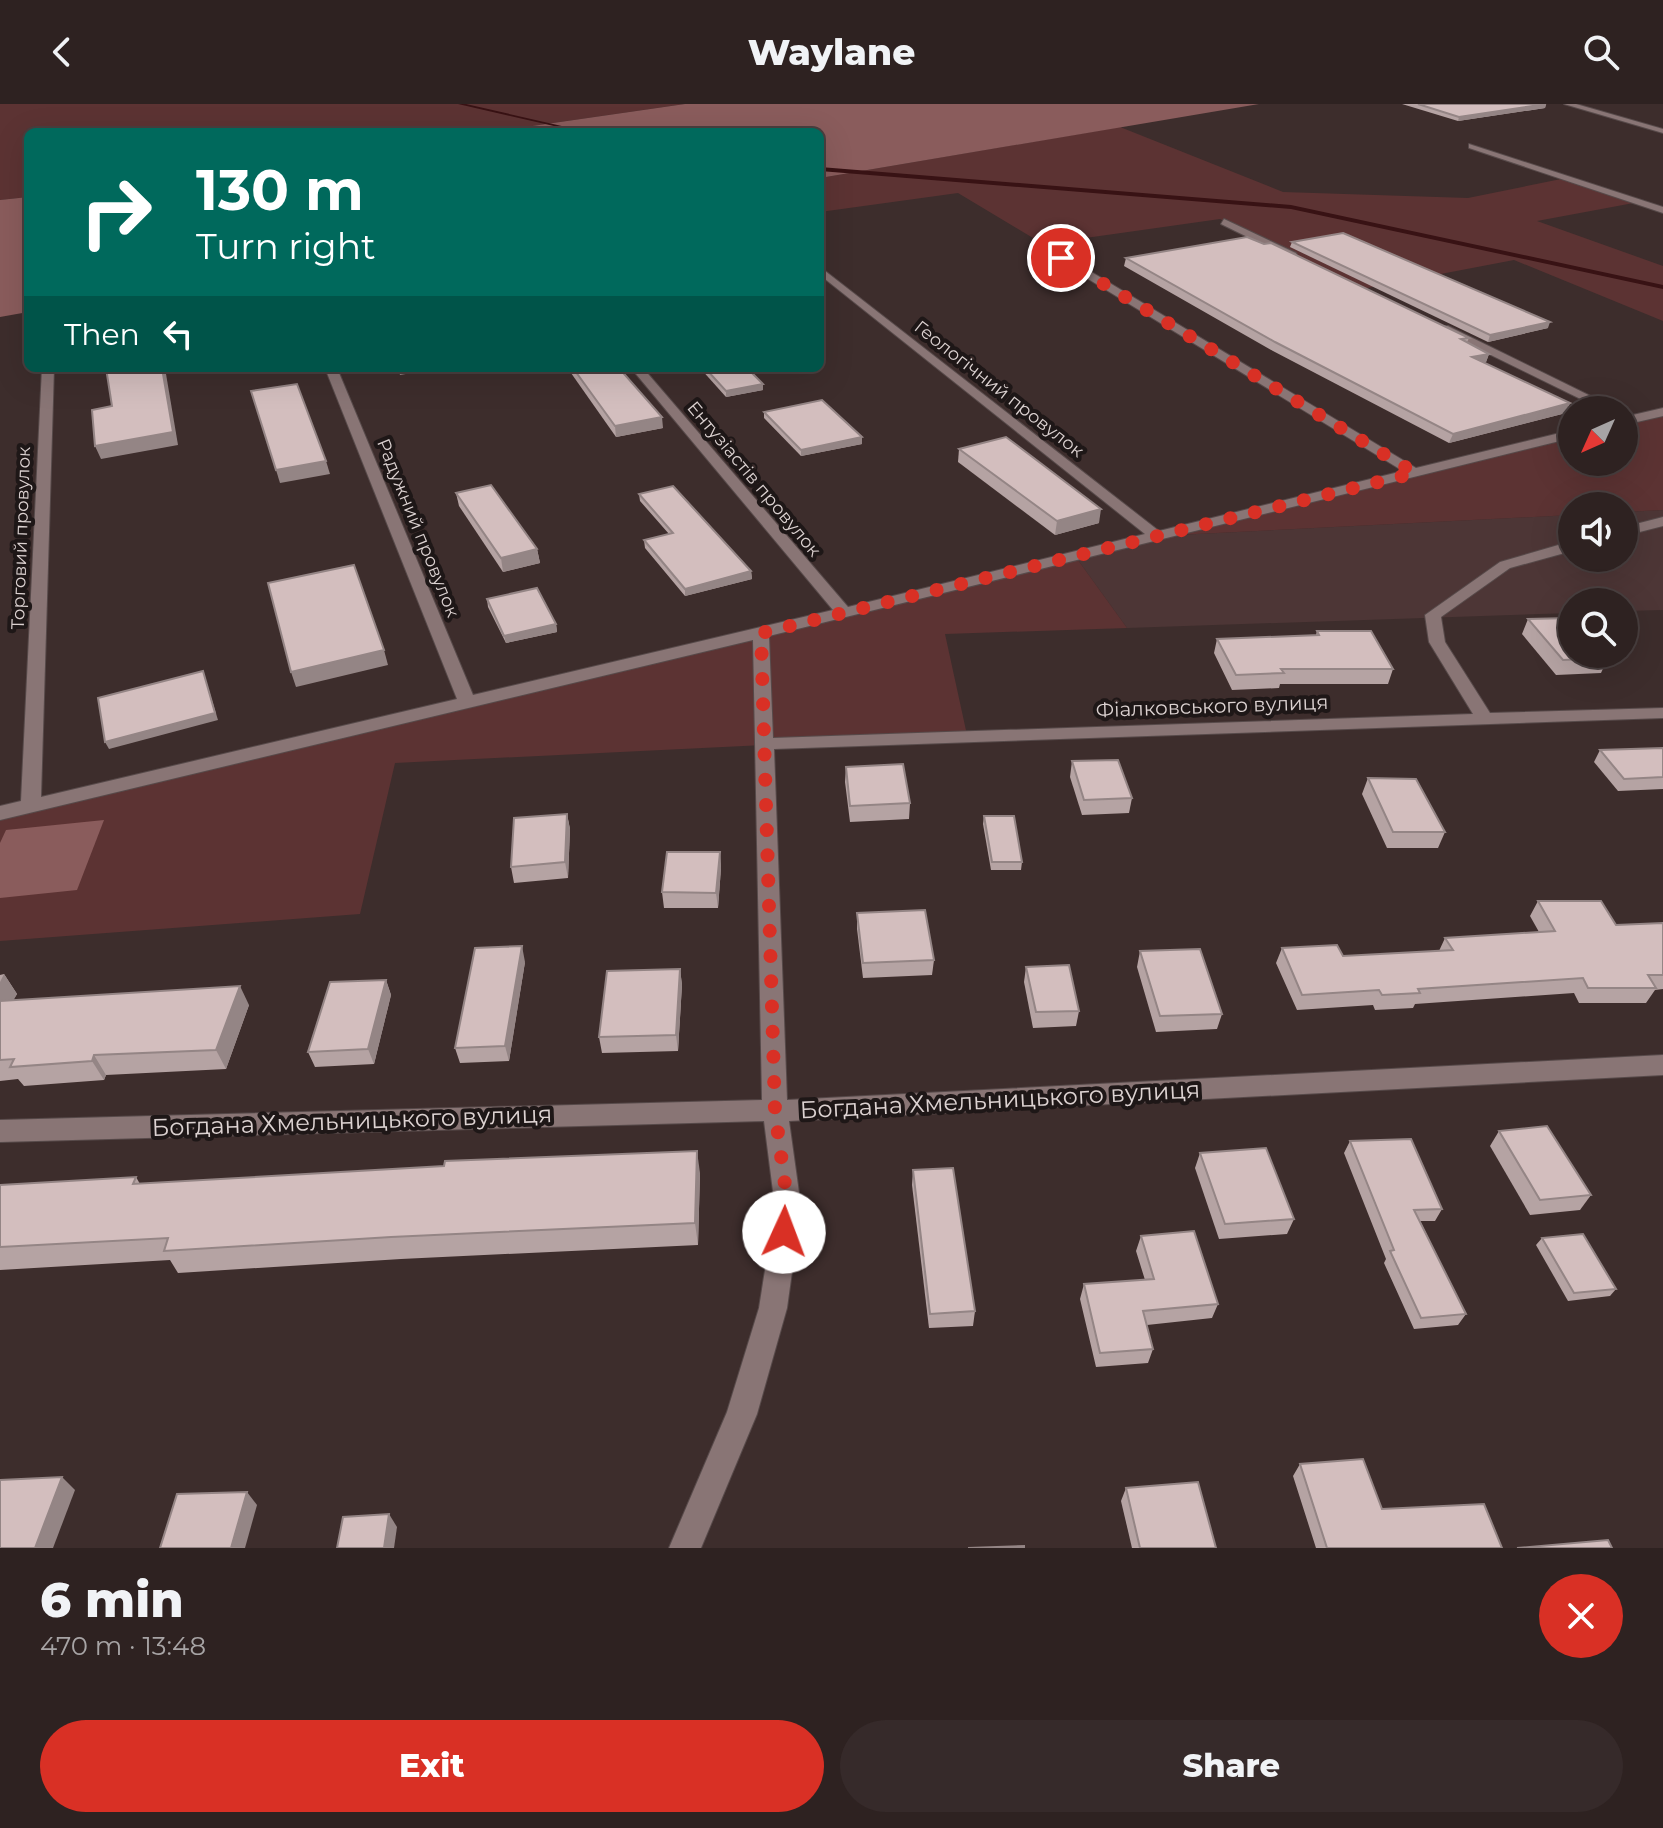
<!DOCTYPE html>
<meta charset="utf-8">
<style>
:root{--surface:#2e2221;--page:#362a2a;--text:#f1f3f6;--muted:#a7a4a5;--line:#493f3f;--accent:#d93025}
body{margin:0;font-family:Montserrat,sans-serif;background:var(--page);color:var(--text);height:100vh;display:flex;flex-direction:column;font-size:30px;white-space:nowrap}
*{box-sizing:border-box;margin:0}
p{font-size:26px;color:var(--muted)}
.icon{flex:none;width:44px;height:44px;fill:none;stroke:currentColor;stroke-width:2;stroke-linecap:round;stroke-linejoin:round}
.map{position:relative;height:1444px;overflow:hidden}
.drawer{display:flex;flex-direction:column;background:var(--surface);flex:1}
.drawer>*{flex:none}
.banner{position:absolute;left:24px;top:24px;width:800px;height:244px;border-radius:12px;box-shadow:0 8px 32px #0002,0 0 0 2px var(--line);background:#00695c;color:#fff;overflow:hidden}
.needle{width:52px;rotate:225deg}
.controls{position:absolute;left:1558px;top:292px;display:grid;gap:16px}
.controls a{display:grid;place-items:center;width:80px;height:80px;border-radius:50%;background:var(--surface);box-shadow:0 8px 32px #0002,0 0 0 2px var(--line);font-size:40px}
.pin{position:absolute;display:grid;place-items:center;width:68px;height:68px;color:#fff;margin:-34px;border:4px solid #fff;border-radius:50%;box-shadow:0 2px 8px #0007}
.me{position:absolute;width:88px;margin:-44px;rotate:2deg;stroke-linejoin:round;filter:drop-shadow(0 0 6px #0008)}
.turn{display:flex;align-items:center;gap:28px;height:168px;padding:0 40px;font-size:36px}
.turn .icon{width:104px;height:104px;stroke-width:2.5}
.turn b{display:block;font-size:56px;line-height:68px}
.then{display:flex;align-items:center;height:76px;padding:0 40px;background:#0003;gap:16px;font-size:30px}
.round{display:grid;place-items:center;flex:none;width:84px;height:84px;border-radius:42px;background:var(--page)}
.headline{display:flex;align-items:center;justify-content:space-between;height:136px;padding:0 40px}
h1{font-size:48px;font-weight:800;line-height:60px}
.button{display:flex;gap:16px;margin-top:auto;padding:16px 40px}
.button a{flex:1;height:92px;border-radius:48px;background:var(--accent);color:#fff;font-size:32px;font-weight:800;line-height:92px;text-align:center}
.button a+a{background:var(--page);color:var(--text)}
header{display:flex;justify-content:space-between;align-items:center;height:104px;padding:0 40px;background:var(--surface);font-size:36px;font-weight:800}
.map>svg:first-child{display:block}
</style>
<header><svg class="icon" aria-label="back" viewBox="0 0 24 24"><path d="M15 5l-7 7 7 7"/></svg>Waylane<svg class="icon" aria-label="search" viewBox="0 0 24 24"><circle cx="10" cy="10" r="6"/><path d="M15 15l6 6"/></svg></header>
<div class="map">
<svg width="1663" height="1444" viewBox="0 0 1663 1444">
<rect width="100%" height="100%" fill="#3d2d2c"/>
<polygon fill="#4d3636" points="1663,406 1663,506 1624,507 1624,498 1572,498 1572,509 1127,524 1075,452 1156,432 1572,411 1572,454 1624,454 1624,408"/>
<g fill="#5c3333">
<polygon points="0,0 685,0 490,28 28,28 28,93 0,96"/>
<polygon points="1120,23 1283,88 1468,94 1566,74 1639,98 1537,117 1663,162 1663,217 1514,156 1362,185 1220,115 1043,140 958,89 820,108 820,74"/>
<polygon points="1663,308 1663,406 1624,408 1624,402 1572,402 1572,411 1156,432 1572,330 1572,358 1624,358 1624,317"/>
<polygon points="1075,452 1127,524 945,530 967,631 395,659 360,810 0,837 0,709"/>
</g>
<g fill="#8a5c5c">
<polygon points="685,0 1259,0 820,74 820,28 490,28"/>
<polygon points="28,93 28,208 0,213 0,96"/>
<polygon points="104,716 77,786 0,794 0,739 6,726"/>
</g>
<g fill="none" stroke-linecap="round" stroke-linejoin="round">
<g fill="#381214" fill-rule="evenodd">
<polygon points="458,0 466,0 588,28 580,28"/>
<polygon points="820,63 1291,101 1663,181 1663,185 1291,105 820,67"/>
</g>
<g stroke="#574a4a" stroke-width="2">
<g id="street">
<polygon points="1564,0 1576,0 1663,25 1663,29"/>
<polygon points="1469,40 1663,103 1663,109 1469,44"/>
<polygon points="1224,115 1296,149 1297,151 1288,153 1221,120"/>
<polygon points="1057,152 1065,152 1416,364 1572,326 1572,334 769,532 773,634 1473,610 1429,538 1425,511 1500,458 1572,437 1572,447 1510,464 1441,513 1445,538 1490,609 1663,604 1663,614 774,645 787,996 1663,951 1663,971 789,1017 801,1103 787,1204 757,1310 701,1444 669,1444 727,1308 759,1204 775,1103 764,1017 0,1038 0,1016 762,996 753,536 0,716 0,702 21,697 42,264 54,264 41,693 457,595 325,264 337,264 473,591 833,506 631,264 643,264 848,503 1145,430 820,171 820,163 1159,427 1403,367 1057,156"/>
<polygon points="1440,222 1448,222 1619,306 1603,306 1440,226"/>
<polygon points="1663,304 1663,312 1624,321 1624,313"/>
<polygon points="1663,413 1663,422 1624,432 1624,423"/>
</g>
</g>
<use href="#street" fill="#897575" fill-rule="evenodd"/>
</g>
<g fill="#b5a3a3">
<polygon points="1402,0 1546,0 1545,4 1458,17"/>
<polygon points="1292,138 1548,224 1488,238 1290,143"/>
<polygon points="1126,154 1469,234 1467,238 1489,250 1486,258 1484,259 1570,299 1566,309 1449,339 1273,247 1124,162"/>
<polygon points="570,264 619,264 663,324 616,333 571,269"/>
<polygon points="700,264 747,264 763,280 763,286 726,293"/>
<polygon points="764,308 862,340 801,352 764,314"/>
<polygon points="959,345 1099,419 1055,431 958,358"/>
<polygon points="456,389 537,445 540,459 503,468 459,402"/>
<polygon points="639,390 751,467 752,475 685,492 645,444 644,436 669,430 640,397"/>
<polygon points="487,495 556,520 557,528 506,539 488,503"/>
<polygon points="1528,515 1608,554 1601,569 1556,571 1522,530"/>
<polygon points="1317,527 1393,565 1388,580 1280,580 1279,584 1232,586 1214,549 1217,535 1316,531"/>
<polygon points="1663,644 1663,685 1618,687 1594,658 1600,646"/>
<polygon points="1072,657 1132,694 1129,709 1082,711 1070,673"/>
<polygon points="846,663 910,699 909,715 850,718 845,678"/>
<polygon points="1368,674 1445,728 1438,744 1387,744 1362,690"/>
<polygon points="567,710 570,725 568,774 514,779 511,763"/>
<polygon points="984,712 1022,758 1021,766 991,766 983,720"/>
<polygon points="720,748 721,764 718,804 664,804 662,788"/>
<polygon points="1538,797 1616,821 1663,819 1663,885 1655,886 1646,899 1579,899 1574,889 1415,900 1413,904 1375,906 1373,901 1297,906 1276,859 1282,844 1343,852 1439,847 1445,834 1539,828 1530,812"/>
<polygon points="857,809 934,856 932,871 863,874 857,825"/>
<polygon points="1140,847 1222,910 1217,925 1156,928 1137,863"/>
<polygon points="525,858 509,957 460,959 455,944"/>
<polygon points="1026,863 1079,907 1076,922 1033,924 1024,878"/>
<polygon points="680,865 682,881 678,947 602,949 599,933"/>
<polygon points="4,870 17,890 13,896 249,901 226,965 106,971 104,976 24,982 18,975 0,977 0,871"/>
<polygon points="386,876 391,891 374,960 315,963 308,948"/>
<polygon points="1499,1027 1591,1091 1580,1106 1530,1111 1490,1042"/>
<polygon points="1350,1037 1442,1105 1435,1117 1420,1117 1466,1210 1458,1221 1414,1225 1384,1159 1386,1155 1344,1049"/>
<polygon points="1200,1049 1294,1115 1287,1130 1219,1135 1195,1064"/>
<polygon points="913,1066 975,1207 973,1222 929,1224 912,1081"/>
<polygon points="700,1069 698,1141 401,1155 178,1169 170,1156 0,1166 0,1081 136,1073 140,1080"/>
<polygon points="1141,1132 1218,1200 1212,1214 1147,1221 1153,1245 1148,1259 1096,1263 1080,1195 1084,1180 1145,1176 1136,1147"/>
<polygon points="1542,1134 1616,1185 1610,1192 1568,1197 1536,1141"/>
<polygon points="1300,1360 1382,1405 1502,1444 1316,1444 1293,1372"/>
<polygon points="1126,1384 1216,1444 1132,1444 1121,1397"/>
</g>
<g fill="#948585">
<polygon points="1546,0 1545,4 1458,17 1459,13"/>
<polygon points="1550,218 1548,224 1488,238 1490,231"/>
<polygon points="1489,250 1486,258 1469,262 1472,253"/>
<polygon points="162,264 165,264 178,341 101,355 95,342"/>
<polygon points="398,264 440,264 400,271"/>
<polygon points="763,280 763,286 726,293 726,287"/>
<polygon points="1570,299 1566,309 1449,339 1453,330"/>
<polygon points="662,313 663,324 616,333 615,322"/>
<polygon points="862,333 862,340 801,352 801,346"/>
<polygon points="326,357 330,370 280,379 276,366"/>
<polygon points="1101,405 1099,419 1055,431 1057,417"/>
<polygon points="537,445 540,459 503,468 501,454"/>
<polygon points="751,467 752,475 685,492 685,485"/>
<polygon points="556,520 557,528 506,539 504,532"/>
<polygon points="384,546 388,561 296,583 291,568"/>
<polygon points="203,567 218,616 109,645 105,638"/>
<polygon points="567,710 570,725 568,774 565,758"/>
<polygon points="720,748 721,764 718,804 716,789"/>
<polygon points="522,842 525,858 509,957 505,942"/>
<polygon points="680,865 682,881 678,947 676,931"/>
<polygon points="4,870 17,890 2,917 0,914 0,878"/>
<polygon points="386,876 391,891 374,960 368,945"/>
<polygon points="240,882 249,901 226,965 216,946"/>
<polygon points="94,951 106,971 104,976 92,957"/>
<polygon points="697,1047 700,1069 698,1141 695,1119"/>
<polygon points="62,1373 75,1386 53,1444 35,1444"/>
<polygon points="247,1388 257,1401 245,1444 231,1444"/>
<polygon points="389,1410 397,1423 394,1444 384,1444"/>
</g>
<g fill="#d3bebe" stroke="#948585" stroke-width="2">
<polygon points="1418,0 1546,0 1459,13"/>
<polygon points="1343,129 1550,218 1490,231 1292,138"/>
<polygon points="1247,133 1264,140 1271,139 1469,234 1461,235 1489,250 1472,253 1570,299 1453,330 1275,238 1126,154"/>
<polygon points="106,264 162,264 173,328 95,342 92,306 112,302"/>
<polygon points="573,264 619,264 662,313 615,322"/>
<polygon points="705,264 747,264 763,280 726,287"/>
<polygon points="297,280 326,357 276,366 251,287"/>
<polygon points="822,296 862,333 801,346 764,308"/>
<polygon points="1006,333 1101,405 1057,417 959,345"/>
<polygon points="491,381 537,445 501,454 456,389"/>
<polygon points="673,382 751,467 685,485 644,436 673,429 639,390"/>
<polygon points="354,461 384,546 291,568 268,479"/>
<polygon points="537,484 556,520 504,532 487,495"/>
<polygon points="1571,514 1572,550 1604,550 1608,554 1563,556 1528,515"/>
<polygon points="1317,527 1371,527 1393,565 1281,565 1284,569 1236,571 1217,535 1319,531"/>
<polygon points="203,567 215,609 105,638 98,594"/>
<polygon points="1663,644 1663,673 1624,675 1600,646"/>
<polygon points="1118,656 1132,694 1084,696 1072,657"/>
<polygon points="903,660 910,699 850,702 846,663"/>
<polygon points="1368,674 1416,675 1445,728 1393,728"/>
<polygon points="567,710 565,758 511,763 514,714"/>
<polygon points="984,712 1014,712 1022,758 992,758"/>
<polygon points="667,748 720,748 716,789 662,788"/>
<polygon points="1538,797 1601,797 1616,821 1663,819 1663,871 1648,871 1656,884 1588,884 1583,874 1418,885 1420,889 1382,891 1379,886 1302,891 1282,844 1337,841 1343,852 1453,846 1445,834 1555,827"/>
<polygon points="925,806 934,856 863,859 857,809"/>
<polygon points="522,842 505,942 455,944 475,844"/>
<polygon points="1200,845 1222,910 1160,912 1140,847"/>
<polygon points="1069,861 1079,907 1036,908 1026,863"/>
<polygon points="680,865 676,931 599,933 607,867"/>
<polygon points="386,876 368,945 308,948 330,878"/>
<polygon points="240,882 216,946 94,951 92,957 10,963 14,955 0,956 0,897"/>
<polygon points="1547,1022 1591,1091 1540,1096 1499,1027"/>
<polygon points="1411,1035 1442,1105 1414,1106 1466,1210 1421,1214 1390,1147 1394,1146 1350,1037"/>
<polygon points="1266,1044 1294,1115 1225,1120 1200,1049"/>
<polygon points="697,1047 695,1119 391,1133 164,1147 168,1134 0,1143 0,1081 136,1073 133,1080 444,1062 445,1057"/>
<polygon points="953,1064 975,1207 930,1210 913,1066"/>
<polygon points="1194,1127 1218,1200 1143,1207 1153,1245 1100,1249 1084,1180 1154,1175 1141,1132"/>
<polygon points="1583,1130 1616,1185 1574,1189 1542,1134"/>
<polygon points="1363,1355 1382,1405 1484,1400 1502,1444 1327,1444 1300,1360"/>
<polygon points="62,1373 35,1444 0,1444 0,1376"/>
<polygon points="1198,1378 1216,1444 1140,1444 1126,1384"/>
<polygon points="247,1388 231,1444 160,1444 177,1390"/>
<polygon points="389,1410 384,1444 337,1444 343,1413"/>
<polygon points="1608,1436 1612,1444 1517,1444"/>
<polygon points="1024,1442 1024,1444 968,1444"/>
</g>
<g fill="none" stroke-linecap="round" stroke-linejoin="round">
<polyline stroke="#d93025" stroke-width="14" stroke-dasharray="0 25.2" points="784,1128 788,1103 775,1007 761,529 1415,369 1061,154"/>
</g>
<g text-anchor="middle" stroke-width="8" stroke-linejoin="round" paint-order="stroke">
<g font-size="18" fill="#dcd2d1" stroke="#1e1717">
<text transform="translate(999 285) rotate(38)" y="6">Геологічний провулок</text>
<text transform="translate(754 375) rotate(50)" y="6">Ентузіастів провулок</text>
<text transform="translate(418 424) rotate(68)" y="6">Радужний провулок</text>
<text transform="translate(21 434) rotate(-88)" y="6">Торговий провулок</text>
</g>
<g font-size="20" fill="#dcd2d1" stroke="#1e1717">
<text transform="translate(1212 602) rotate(-2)" y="7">Фіалковського вулиця</text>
</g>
<g font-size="24" fill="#dcd2d1" stroke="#1e1717">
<text transform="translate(1000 996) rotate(-3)" y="8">Богдана Хмельницького вулиця</text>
<text transform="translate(352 1017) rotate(-2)" y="8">Богдана Хмельницького вулиця</text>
</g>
</g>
</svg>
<div class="controls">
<a><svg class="needle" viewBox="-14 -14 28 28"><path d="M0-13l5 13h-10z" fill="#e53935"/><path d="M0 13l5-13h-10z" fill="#a7a4a5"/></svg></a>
<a><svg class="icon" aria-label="sound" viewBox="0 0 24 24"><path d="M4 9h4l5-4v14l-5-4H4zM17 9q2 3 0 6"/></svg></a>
<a><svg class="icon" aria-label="search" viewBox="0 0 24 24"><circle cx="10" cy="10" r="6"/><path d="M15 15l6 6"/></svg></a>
</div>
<div class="pin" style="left:1061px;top:154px;background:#d93025"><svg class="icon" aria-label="arrive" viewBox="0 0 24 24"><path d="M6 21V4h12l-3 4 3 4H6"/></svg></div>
<svg class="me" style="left:784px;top:1128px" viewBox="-20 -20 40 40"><circle r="19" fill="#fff"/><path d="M0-13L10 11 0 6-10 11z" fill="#d93025"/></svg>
<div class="banner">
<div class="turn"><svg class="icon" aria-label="right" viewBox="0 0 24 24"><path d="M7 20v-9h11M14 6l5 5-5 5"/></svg><div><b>130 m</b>Turn right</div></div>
<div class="then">Then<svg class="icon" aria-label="left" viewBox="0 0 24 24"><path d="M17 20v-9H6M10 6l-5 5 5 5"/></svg></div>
</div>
</div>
<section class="drawer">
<div class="headline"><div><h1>6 min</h1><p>470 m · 13:48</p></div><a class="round" style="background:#d93025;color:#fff"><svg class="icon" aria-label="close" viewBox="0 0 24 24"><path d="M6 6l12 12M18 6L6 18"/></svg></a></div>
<div class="button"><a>Exit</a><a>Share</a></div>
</section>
